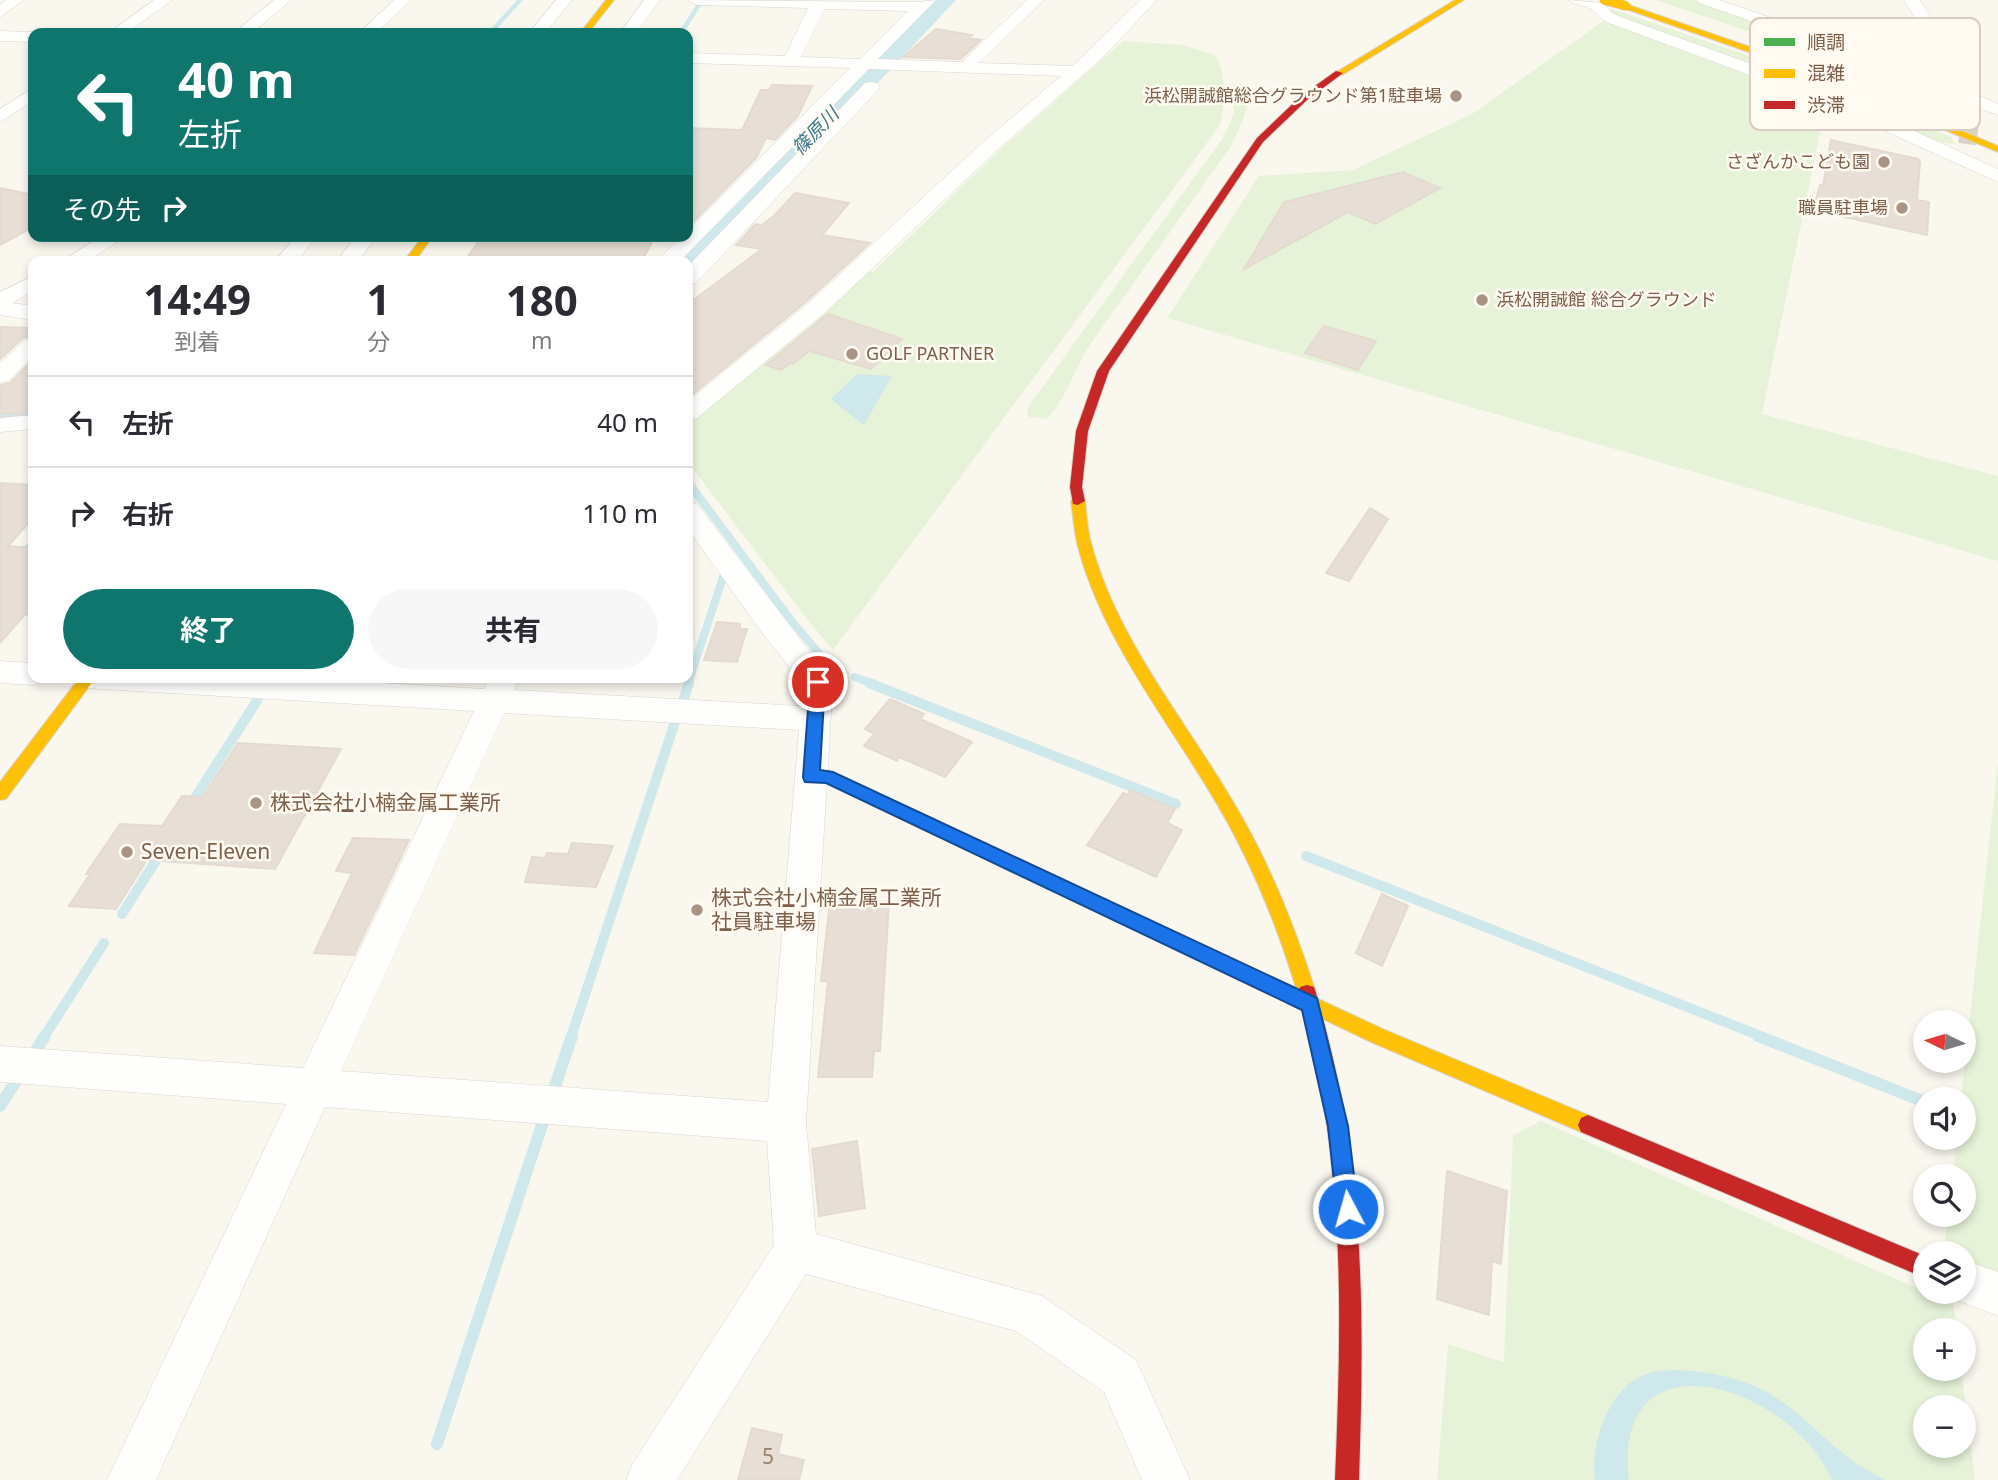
<!DOCTYPE html>
<html lang="ja">
<meta charset="utf-8">
<style>
:root{--surface:#fff;--page:#f7f7f7;--text:#2b2b33;--muted:#7c7c81;--line:#e1e1e2;--accent:#0f766e}
body{margin:0;font-family:"Noto Sans","Noto Sans JP",sans-serif;background:var(--page);color:var(--text);height:100vh;display:flex;flex-direction:column;font-size:26px;white-space:nowrap}
*{box-sizing:border-box;margin:0}
p{font-size:23px;color:var(--muted)}
.icon{flex:none;width:38px;height:38px;fill:none;stroke:currentColor;stroke-width:2;stroke-linecap:round;stroke-linejoin:round}
.map{position:relative;flex:1;overflow:hidden}
.details{position:absolute;left:28px;top:256px;width:665px;height:427px;display:flex;flex-direction:column;background:var(--surface);border-radius:14px;box-shadow:0 4px 10px #0003}
.details>*{flex:none}
.banner{position:absolute;left:28px;top:28px;width:665px;height:214px;border-radius:14px;box-shadow:0 4px 10px #0003;background:#0f766e;color:#fff;overflow:hidden}
.needle{width:46px;rotate:275deg}
.tools{position:absolute;left:1913px;top:1010px;display:grid;gap:14px}
.tools a{display:grid;place-items:center;width:63px;height:63px;border-radius:50%;background:var(--surface);box-shadow:0 4px 10px #0003;font-size:35px}
.pin{position:absolute;display:grid;place-items:center;width:60px;height:60px;color:#fff;margin:-30px;border:4px solid #fff;border-radius:50%;box-shadow:0 2px 7px #0007}
.me{position:absolute;width:77px;margin:-38px;rotate:354deg;stroke-linejoin:round;filter:drop-shadow(0 0 5px #0008)}
.turn{display:flex;align-items:center;gap:24px;height:147px;padding:0 35px;font-size:32px}
.turn .icon{width:91px;height:91px;stroke-width:2.5}
.turn b{display:block;font-size:49px;line-height:60px}
.then{display:flex;align-items:center;height:66px;padding:0 35px;background:#0003;gap:14px;font-size:26px}
.eta{display:flex;justify-content:space-evenly;align-items:center;height:119px;text-align:center}
.eta b{font-size:42px;font-weight:700;line-height:49px}
.action{display:flex;gap:14px;margin-top:auto;padding:14px 35px}
.action a{flex:1;height:80px;border-radius:42px;background:var(--accent);color:#fff;font-size:28px;font-weight:700;line-height:80px;text-align:center}
.action a+a{background:var(--page);color:var(--text)}
ul{padding:0;list-style:none}
li{display:flex;align-items:center;gap:21px;height:91px;padding:0 35px;border-top:2px solid var(--line)}
li div{flex:1}
li b{display:block;font-size:26px}
li em{font-style:normal}
.map>svg:first-child{display:block}
</style>
<div class="map">
<svg width="1998" height="1480" viewBox="0 0 1998 1480">
<rect width="100%" height="100%" fill="#faf7ef"/>
<g fill="#e6f3d8" fill-rule="evenodd">
<polygon points="1655,0 1695,0 1710,4 1852,54 1954,97 1960,105 1946,105 1819,55"/>
<polygon points="1613,9 1784,68 1951,137 1955,144 1937,142 1620,19 1608,10"/>
<polygon points="1605,20 1764,76 1826,104 1762,414 1998,476 1998,561 1167,318 1259,176 1353,170 1472,114"/>
<path d="M 1123,41 L 1183,45 L 1214,55 C 1227,67 1225,108 1220,125 L 833,650 L 803,614 L 688,462 L 688,419 L 745,375 L 864,271 L 873,272 L 1001,149 Z"/>
<path d="M 1237,83 L 1246,85 C 1253,103 1239,130 1231,146 L 1089,346 C 1077,365 1061,409 1046,419 L 1029,417 L 1027,413 L 1028,407 L 1223,138 L 1234,114 L 1232,87 Z"/>
<polygon points="1998,761 1998,1281 1964,1262 1964,1253 1944,1251 1948,1215 1964,1214 1964,1176 1953,1176 1957,1138 1964,1138 1964,1099 1961,1099"/>
<path d="M 1541,1121 L 1925,1292 L 1942,1293 L 1954,1307 L 1956,1330 L 1925,1330 L 1925,1368 L 1961,1369 L 1975,1480 L 1437,1480 L 1448,1344 L 1504,1362 L 1513,1135 ZM 1925,1407 L 1964,1407 L 1964,1446 L 1925,1446 Z"/>
</g>
<g fill="#cfe8ec">
<polygon points="857,374 892,376 864,425 831,399"/>
<path d="M 1681,1370 C 1710,1372 1737,1377 1763,1390 C 1792,1405 1815,1430 1839,1450 C 1853,1462 1869,1471 1884,1480 L 1832,1480 C 1793,1387 1611,1326 1629,1480 L 1595,1480 C 1590,1447 1607,1394 1638,1378 C 1652,1370 1665,1370 1681,1370 Z"/>
</g>
<g fill="none" stroke-linecap="round" stroke-linejoin="round">
<g stroke="#cfe8ec" stroke-width="4.5">
<polyline points="490,33 520,0"/>
<polyline points="681,33 700,3"/>
</g>
<g stroke="#cfe8ec" stroke-width="8">
<polyline points="688,482 790,619 828,664"/>
<polyline points="22,555 33,543"/>
<polyline points="855,677 873,684"/>
<polyline points="688,684 724,574"/>
</g>
<g stroke="#cfe8ec" stroke-width="10">
<polyline points="869,683 1176,804"/>
<polyline points="683,701 689,683"/>
<polyline points="190,806 258,699"/>
<polyline points="1306,856 1763,1037"/>
<polyline points="122,914 162,851"/>
<polyline points="44,1037 104,943"/>
<polyline points="571,1037 675,722"/>
</g>
<g stroke="#cfe8ec" stroke-width="12">
<polyline points="1758,1036 1925,1102"/>
<polyline points="36,1050 45,1036"/>
<polyline points="553,1092 572,1036"/>
<polyline points="0,1106 16,1081"/>
<polyline points="437,1444 544,1119"/>
</g>
<g fill="#cfe8ec" fill-rule="evenodd">
<polygon points="928,0 956,0 701,270 688,273 688,261 671,261"/>
<polygon points="33,402 33,428 0,431 0,405"/>
</g>
</g>
<g fill="#e7dfd5" stroke="#e4dad0" stroke-width="2">
<polygon points="936,29 972,35 968,38 981,40 961,59 903,57"/>
<polygon points="772,85 812,86 798,116 775,140 766,138 756,158 688,227 688,128 742,130 761,90 769,90"/>
<polygon points="1831,140 1918,159 1920,162 1917,200 1929,202 1927,235 1813,210 1820,185 1823,186"/>
<polygon points="1403,172 1440,188 1375,224 1348,212 1244,269 1284,202"/>
<polygon points="0,188 33,195 33,227 0,245"/>
<polygon points="795,193 849,203 822,235 870,243 808,300 688,398 688,304 762,249 736,245 755,224 762,225 775,215"/>
<polygon points="482,236 655,236 642,261 465,261"/>
<polygon points="828,314 902,339 871,369 809,351 793,364 790,363 781,370 766,365"/>
<polygon points="1324,326 1376,341 1358,370 1305,353"/>
<polygon points="0,327 33,328 33,336 23,338 0,359"/>
<polygon points="33,360 33,404 24,413 0,414 0,385 10,383"/>
<polygon points="0,483 33,485 33,518 8,546 33,548 33,615 25,614 0,643"/>
<polygon points="1370,508 1388,519 1349,581 1326,573"/>
<polygon points="717,622 740,624 740,629 747,629 737,662 704,660"/>
<polygon points="890,699 924,714 920,719 972,742 945,777 899,757 897,761 864,746 874,734 865,729"/>
<polygon points="238,743 341,749 275,869 147,860 116,909 69,906 90,874 86,874 120,824 162,826 182,796 203,797"/>
<polygon points="1130,790 1175,809 1167,823 1182,830 1156,877 1087,845 1123,793 1128,795"/>
<polygon points="353,838 409,840 354,955 314,953 352,873 336,871"/>
<polygon points="572,843 613,846 596,887 525,882 532,857 545,858 547,853 568,854"/>
<polygon points="1382,894 1408,906 1382,966 1356,953"/>
<polygon points="830,902 889,902 880,1051 874,1051 872,1077 818,1077 828,981 821,981"/>
<polygon points="857,1141 865,1208 819,1216 812,1149"/>
<polygon points="1447,1171 1507,1191 1501,1264 1492,1261 1489,1315 1437,1299"/>
<polygon points="752,1428 782,1435 778,1454 804,1460 799,1480 738,1480"/>
</g>
<g fill="none" stroke-linecap="round" stroke-linejoin="round">
<polyline stroke="#dbd1c6" stroke-width="18" stroke-dasharray="18 9" stroke-linecap="butt" points="1967,144 1971,116"/>
<g stroke="#dad4cd" stroke-width="1">
<g id="street">
<polygon points="6,0 24,0 0,17 0,5"/>
<polygon points="154,0 172,0 127,33 109,33"/>
<polygon points="274,0 291,0 252,33 234,33"/>
<polygon points="394,0 411,0 376,33 359,33"/>
<polygon points="556,0 572,0 545,33 529,33"/>
<polygon points="644,0 660,0 636,33 620,33"/>
<path d="M 688,0 L 917,2 L 936,0 L 878,59 L 962,62 L 1027,0 L 1044,0 L 979,63 L 1073,66 L 1140,0 L 1157,0 L 1100,60 L 996,151 L 826,312 L 697,418 L 688,420 L 688,401 L 810,302 L 982,143 L 1061,76 L 869,69 L 680,261 L 658,261 L 681,236 L 688,236 L 688,230 L 850,68 L 688,63 L 688,53 L 785,56 L 808,8 L 696,5 ZM 824,9 L 908,11 L 860,59 L 801,57 Z"/>
<path d="M 1569,0 L 1603,3 L 1612,13 L 1621,17 L 1824,90 L 1998,169 L 1998,182 L 1812,98 L 1609,23 C 1601,20 1598,13 1591,9 C 1584,5 1576,6 1569,0 Z"/>
<polygon points="1696,0 1719,0 1862,49 1957,87 1904,0 1920,0 1980,96 1998,104 1998,115 1978,108 1966,108 1964,102 1850,55 1699,3"/>
<polygon points="0,31 33,32 37,33 33,33 33,42 0,41"/>
<polygon points="871,82 877,83 880,87 877,91 696,283 688,284 688,266 865,83"/>
<polygon points="33,88 33,101 0,122 0,109"/>
<polygon points="101,236 126,236 88,261 62,261"/>
<polygon points="296,236 317,236 297,261 275,261"/>
<polygon points="356,236 377,236 358,261 337,261"/>
<polygon points="33,276 33,291 12,303 33,306 33,320 0,315 0,292"/>
<polygon points="33,338 33,357 8,381 0,383 0,363 25,340"/>
<polygon points="33,415 33,429 0,432 0,418"/>
<path d="M 688,502 L 697,504 L 833,682 L 806,1123 L 816,1234 L 1042,1296 L 1136,1360 L 1190,1480 L 1142,1480 L 1104,1392 L 1016,1331 L 806,1274 L 677,1480 L 626,1480 L 633,1463 L 774,1245 L 767,1141 L 325,1107 L 156,1480 L 107,1480 L 286,1104 L 0,1082 L 0,1046 L 303,1068 L 474,711 L 85,688 L 74,685 L 70,677 L 284,677 L 484,689 L 490,677 L 520,677 L 514,690 L 801,706 L 803,684 L 763,634 L 688,529 ZM 504,713 L 799,730 L 768,1102 L 341,1071 Z"/>
<polygon points="0,661 33,663 33,677 46,677 44,682 33,685 0,683"/>
<polygon points="1964,1260 1998,1272 1998,1316 1949,1297 1946,1292 1964,1292"/>
</g>
</g>
<g stroke="#dbd4cc" stroke-width="2">
<polygon id="fast" points="827,770 1107,900 1110,905 1107,910 1101,912 1095,910 825,782 805,781 803,777 805,773"/>
</g>
<g stroke="#dbd4cc" stroke-width="2">
<g id="slow">
<polygon points="606,0 614,0 588,33 580,33"/>
<polygon points="1455,0 1464,0 1342,75 1335,73"/>
<polygon points="1626,4 1817,70 1998,146 1998,152 1811,74 1623,8"/>
<polygon points="423,236 433,236 415,261 404,261"/>
<path d="M 1078,497 L 1085,501 C 1087,515 1087,529 1091,543 C 1118,643 1189,724 1239,812 C 1272,869 1296,930 1316,993 L 1314,997 L 1385,1030 L 1595,1118 L 1598,1125 L 1595,1132 L 1588,1135 L 1371,1042 L 1095,910 L 1092,905 L 1095,900 L 1101,898 L 1107,900 L 1296,988 C 1276,922 1250,859 1214,799 C 1165,716 1101,638 1077,543 C 1074,529 1073,515 1071,501 Z"/>
<polygon points="80,677 96,677 6,799 0,800 0,782"/>
</g>
</g>
<g stroke="#dbd4cc" stroke-width="2">
<g id="jam">
<polygon points="1336,71 1343,73 1307,100 1263,142 1109,371 1088,431 1082,487 1085,501 1078,505 1073,504 1070,487 1076,431 1097,371 1257,138 1301,96"/>
<path d="M 1307,985 L 1314,987 L 1316,993 C 1327,1033 1337,1072 1344,1112 C 1365,1234 1363,1358 1359,1480 L 1335,1480 C 1340,1358 1344,1234 1325,1113 C 1318,1072 1308,1033 1298,993 L 1300,987 Z"/>
<polygon points="1588,1115 1925,1256 1925,1278 1581,1132 1578,1125 1581,1118"/>
</g>
</g>
<use href="#street" fill="#fefefd" fill-rule="evenodd"/>
<use href="#fast" fill="#4caf50" fill-rule="evenodd"/>
<use href="#slow" fill="#ffc107" fill-rule="evenodd"/>
<use href="#jam" fill="#c62828" fill-rule="evenodd"/>
<g stroke="#dcd2cb" stroke-width="10" stroke-linecap="butt">
<polyline id="slow-bridge" points="1604,0 1626,6"/>
</g>
<use href="#slow-bridge" stroke="#ffc107" stroke-width="9"/>
</g>
<polygon fill="#1a73e8" stroke="#114b97" stroke-width="2" points="818,676 825,682 820,770 833,772 1317,998 1348,1126 1358,1209 1355,1216 1348,1219 1340,1216 1337,1209 1328,1126 1302,1010 826,783 805,782 803,777 810,682"/>
<g fill="#a99484" stroke="#fffbf3" stroke-width="2.5">
<circle cx="1456" cy="96" r="7"/>
<circle cx="1884" cy="162" r="7"/>
<circle cx="1902" cy="208" r="7"/>
<circle cx="1482" cy="300" r="7"/>
<circle cx="852" cy="354" r="7"/>
<circle cx="256" cy="803" r="7"/>
<circle cx="127" cy="852" r="7"/>
<circle cx="697" cy="910" r="7"/>
</g>
<g text-anchor="middle" stroke-width="5" stroke-linejoin="round" paint-order="stroke">
<g font-size="18" fill="#7d5f4a" stroke="#fffbf3" text-anchor="end">
<text x="1442" y="102">浜松開誠館総合グラウンド第1駐車場</text>
<text x="1870" y="168">さざんかこども園</text>
<text x="1888" y="214">職員駐車場</text>
<text x="1496" y="306" text-anchor="start">浜松開誠館 総合グラウンド</text>
<text x="866" y="360" text-anchor="start">GOLF PARTNER</text>
</g>
<g font-size="19" font-style="italic" fill="#3e7a8b" stroke="#fffbf3">
<text transform="translate(815 131) rotate(-46)" y="7">篠原川</text>
</g>
<g font-size="21" fill="#7d5f4a" stroke="#fffbf3" text-anchor="start">
<text x="270" y="810">株式会社小楠金属工業所</text>
<text x="141" y="859">Seven-Eleven</text>
<text x="711" y="905">株式会社小楠金属工業所<tspan x="711" dy="24">社員駐車場</tspan></text>
</g>
<g font-size="21" fill="#99816f">
<text x="768" y="1464">5</text>
</g>
</g>
<rect x="1750" y="18" width="230" height="112" rx="10" fill="#fffbf3" stroke="#d8ccc0" stroke-width="2"/>
<rect x="1764" y="38" width="31" height="8" fill="#4caf50"/>
<rect x="1764" y="69" width="31" height="9" fill="#ffc107"/>
<rect x="1764" y="101" width="31" height="8" fill="#c62828"/>
<g font-size="19" fill="#7d5f4a">
<text x="1807" y="49">順調</text>
<text x="1807" y="80">混雑</text>
<text x="1807" y="112">渋滞</text>
</g>
</svg>
<div class="tools">
<a><svg class="needle" viewBox="-14 -14 28 28"><path d="M0-13l5 13h-10z" fill="#e53935"/><path d="M0 13l5-13h-10z" fill="#7c7c81"/></svg></a>
<a><svg class="icon" aria-label="sound" viewBox="0 0 24 24"><path d="M4 9h4l5-4v14l-5-4H4zM17 9q2 3 0 6"/></svg></a>
<a><svg class="icon" aria-label="search" viewBox="0 0 24 24"><circle cx="10" cy="10" r="6"/><path d="M15 15l6 6"/></svg></a>
<a><svg class="icon" aria-label="layers" viewBox="0 0 24 24"><path d="M12 4l9 5-9 5-9-5zM3 14l9 5 9-5"/></svg></a>
<a>+</a>
<a>−</a>
</div>
<div class="pin" style="left:818px;top:682px;background:#d93025"><svg class="icon" aria-label="arrive" viewBox="0 0 24 24"><path d="M6 21V4h12l-3 4 3 4H6"/></svg></div>
<svg class="me" style="left:1348px;top:1209px" viewBox="-20 -20 40 40"><circle r="17" fill="#1a73e8" stroke="#fff" stroke-width="3"/><path d="M0-11L8 9 0 5-8 9z" fill="#fff"/></svg>
<div class="banner">
<div class="turn"><svg class="icon" aria-label="left" viewBox="0 0 24 24"><path d="M17 20v-9H6M10 6l-5 5 5 5"/></svg><div><b>40 m</b>左折</div></div>
<div class="then">その先<svg class="icon" aria-label="right" viewBox="0 0 24 24"><path d="M7 20v-9h11M14 6l5 5-5 5"/></svg></div>
</div>
<section class="details">
<div class="eta">
<div><b>14:49</b><p>到着</p></div>
<div><b>1</b><p>分</p></div>
<div><b>180</b><p>m</p></div>
</div>
<ul>
<li><svg class="icon" aria-label="left" viewBox="0 0 24 24"><path d="M17 20v-9H6M10 6l-5 5 5 5"/></svg><div><b>左折</b></div><em>40 m</em></li>
<li><svg class="icon" aria-label="right" viewBox="0 0 24 24"><path d="M7 20v-9h11M14 6l5 5-5 5"/></svg><div><b>右折</b></div><em>110 m</em></li>
</ul>
<div class="action"><a>終了</a><a>共有</a></div>
</section>
</div>
